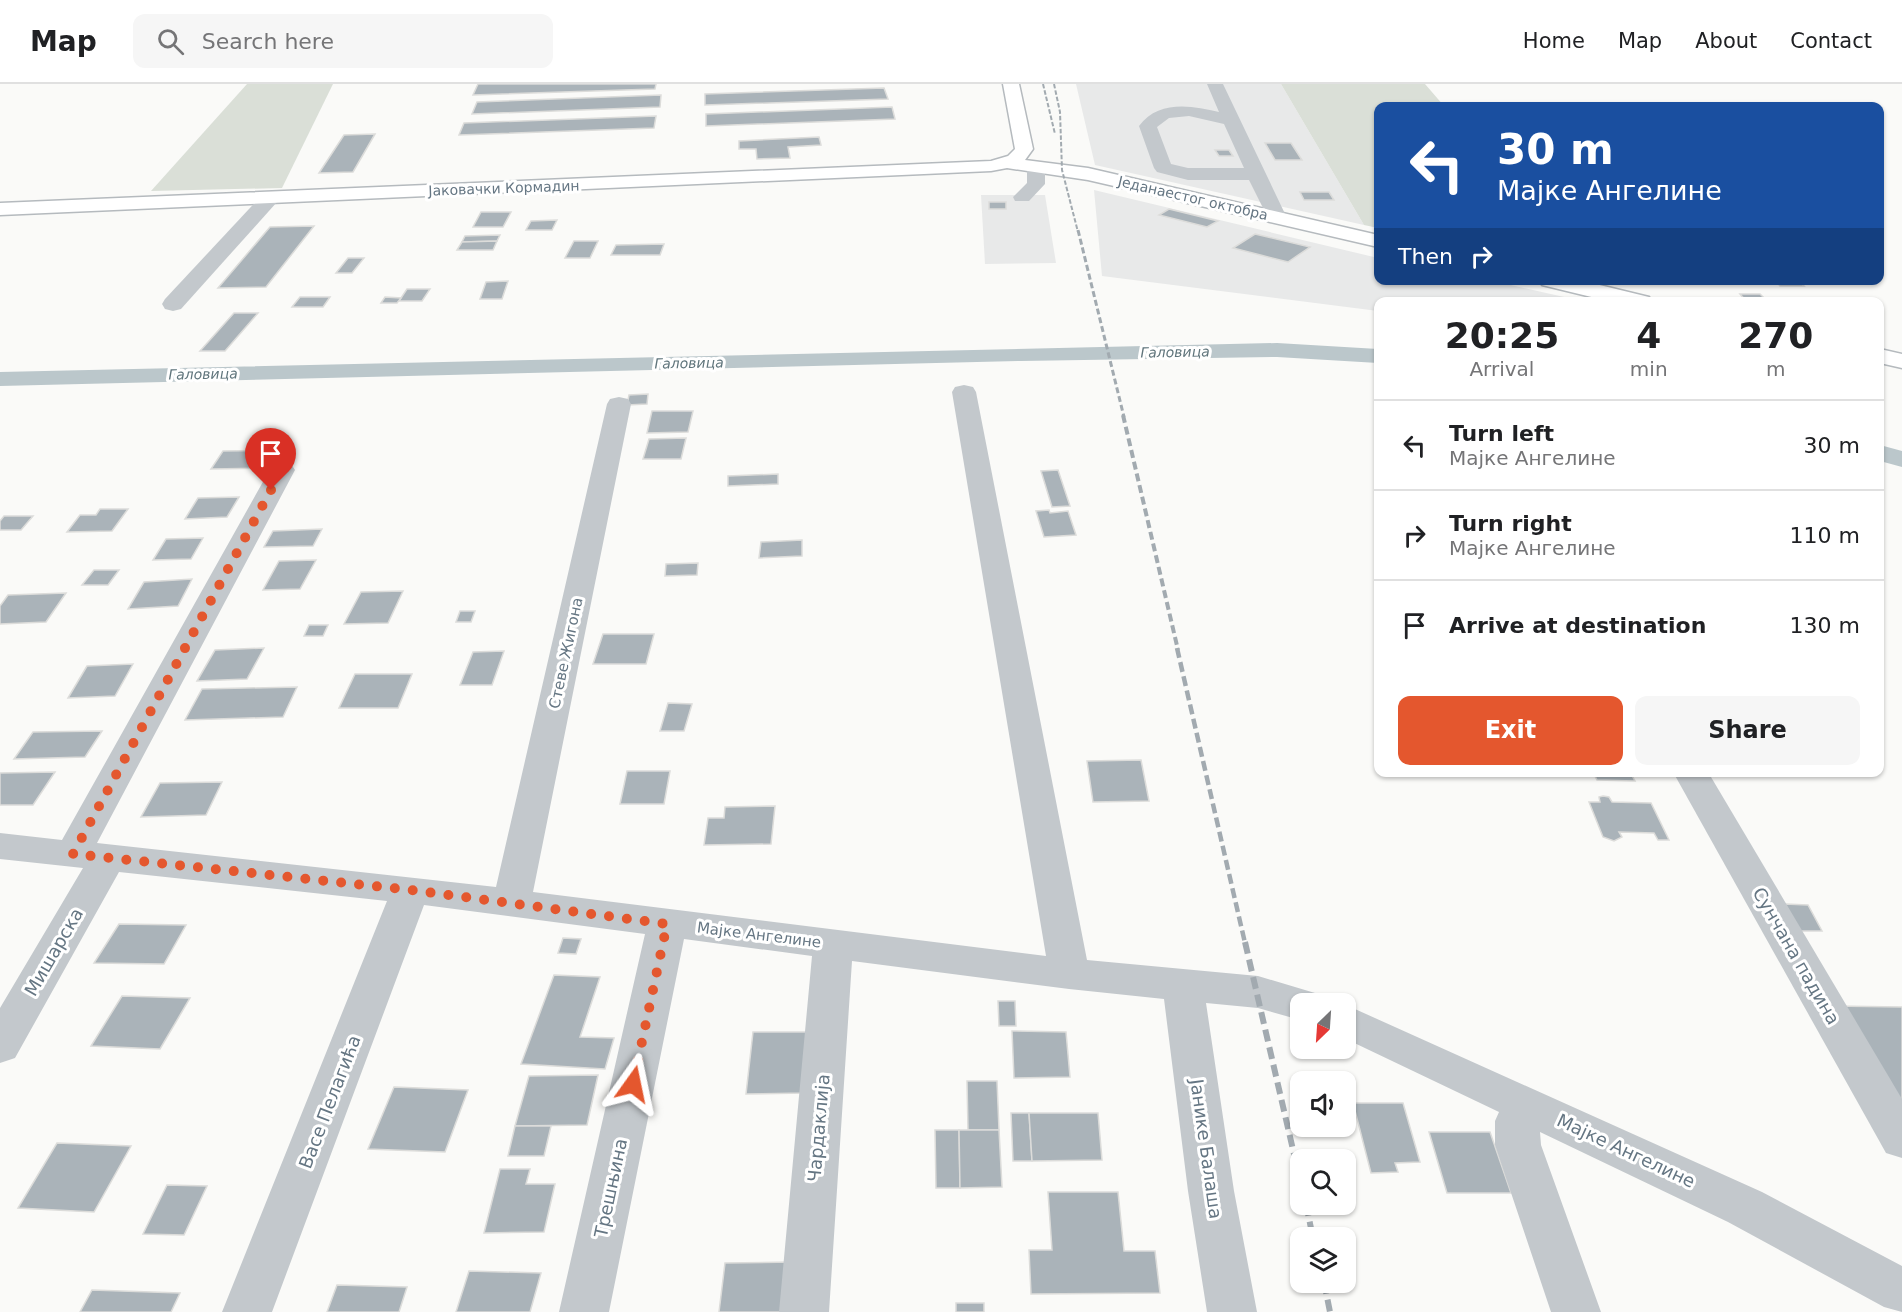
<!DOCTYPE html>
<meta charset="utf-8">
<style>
:root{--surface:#fff;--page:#f6f6f6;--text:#202124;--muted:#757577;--line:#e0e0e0;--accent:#e4572e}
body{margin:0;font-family:"DejaVu Sans",sans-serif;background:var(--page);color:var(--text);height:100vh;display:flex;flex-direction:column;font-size:22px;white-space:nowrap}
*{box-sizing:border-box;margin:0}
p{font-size:20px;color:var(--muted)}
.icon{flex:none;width:33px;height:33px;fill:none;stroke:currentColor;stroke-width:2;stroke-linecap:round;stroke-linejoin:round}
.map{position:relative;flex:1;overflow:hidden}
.details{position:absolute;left:1374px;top:213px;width:510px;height:480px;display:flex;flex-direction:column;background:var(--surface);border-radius:12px;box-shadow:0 2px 4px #0004}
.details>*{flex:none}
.top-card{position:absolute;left:1374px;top:18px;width:510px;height:183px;border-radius:12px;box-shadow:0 2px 4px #0004;background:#1a4fa0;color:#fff;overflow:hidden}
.needle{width:39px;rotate:205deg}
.tools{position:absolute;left:1290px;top:909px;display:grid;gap:12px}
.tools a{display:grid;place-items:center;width:66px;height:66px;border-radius:12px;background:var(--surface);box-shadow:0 2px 4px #0004;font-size:30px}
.pin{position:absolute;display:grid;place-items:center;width:51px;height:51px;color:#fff;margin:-62px -26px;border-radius:50% 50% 50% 0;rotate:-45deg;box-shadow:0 0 6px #0007}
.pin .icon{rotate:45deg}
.me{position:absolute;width:66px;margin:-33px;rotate:12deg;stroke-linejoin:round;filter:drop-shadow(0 0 4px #0008)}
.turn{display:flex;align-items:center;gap:21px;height:126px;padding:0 24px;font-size:27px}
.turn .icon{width:78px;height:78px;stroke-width:2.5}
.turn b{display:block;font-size:42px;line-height:51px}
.then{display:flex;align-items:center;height:57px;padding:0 24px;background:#0003;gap:12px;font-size:22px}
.eta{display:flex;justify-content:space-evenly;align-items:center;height:102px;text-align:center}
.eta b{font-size:36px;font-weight:700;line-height:42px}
.cta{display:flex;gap:12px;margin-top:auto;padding:12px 24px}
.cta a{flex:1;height:69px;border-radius:12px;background:var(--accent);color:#fff;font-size:24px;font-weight:700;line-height:69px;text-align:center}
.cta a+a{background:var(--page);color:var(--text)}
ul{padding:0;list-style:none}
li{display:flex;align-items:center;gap:18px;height:90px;padding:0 24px;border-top:2px solid var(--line)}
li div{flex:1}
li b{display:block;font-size:22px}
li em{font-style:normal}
header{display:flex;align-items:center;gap:36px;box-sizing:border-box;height:84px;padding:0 30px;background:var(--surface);border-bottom:2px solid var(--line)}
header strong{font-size:28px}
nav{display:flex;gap:33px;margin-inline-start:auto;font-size:21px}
.search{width:420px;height:54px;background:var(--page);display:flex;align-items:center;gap:15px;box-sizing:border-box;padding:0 21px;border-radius:12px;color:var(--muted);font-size:22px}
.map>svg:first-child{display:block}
</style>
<header>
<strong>Map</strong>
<div class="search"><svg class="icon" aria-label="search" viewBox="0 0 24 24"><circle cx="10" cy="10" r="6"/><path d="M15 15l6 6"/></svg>Search here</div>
<nav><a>Home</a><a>Map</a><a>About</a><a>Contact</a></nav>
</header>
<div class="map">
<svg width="1902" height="1228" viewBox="0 0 1902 1228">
<rect width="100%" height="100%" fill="#fafaf8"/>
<g fill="#e8e9e9">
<polygon points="1076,0 1281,0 1364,141 1095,81"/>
<polygon points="1094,106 1378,174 1378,196 1471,196 1480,199 1493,197 1582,217 1378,218 1378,227 1102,192"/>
<polygon points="981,111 1045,111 1056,179 985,180"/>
</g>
<g fill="#dadfd7">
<polygon points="247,0 333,0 282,104 151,107"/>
<polygon points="1281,0 1425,0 1444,22 1378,22 1378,144 1364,141"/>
</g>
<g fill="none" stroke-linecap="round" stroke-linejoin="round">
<g fill="#bbc7cb" fill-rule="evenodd">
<polygon points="1277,259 1378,265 1378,279 1277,273 1021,277 0,302 0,288"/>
<polygon points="1880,361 1902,367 1902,383 1880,377"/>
</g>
</g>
<g fill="#aab3b9" stroke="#dcdcda" stroke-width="1.5">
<polygon points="478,0 656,0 655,5 473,11"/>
<polygon points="884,4 888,15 705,21 705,10"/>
<polygon points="661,11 660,23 472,30 477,18"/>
<polygon points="892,23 895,35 706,42 706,30"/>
<polygon points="656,32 654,44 459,51 464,39"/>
<polygon points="375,50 353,88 319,89 344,51"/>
<polygon points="819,53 821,61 788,63 790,74 757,75 756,65 739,65 739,57"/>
<polygon points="1265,59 1291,59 1302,76 1275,76"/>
<polygon points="1215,66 1229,66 1233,72 1219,72"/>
<polygon points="1300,108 1329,108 1334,116 1304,116"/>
<rect x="989" y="118" width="17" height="7"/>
<polygon points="1169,125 1218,137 1207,143 1159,131"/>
<polygon points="481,128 511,128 503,143 473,143"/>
<polygon points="557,136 552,146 526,146 531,137"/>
<polygon points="314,142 266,203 218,204 270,143"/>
<polygon points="1255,150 1310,163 1288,178 1233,164"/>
<polygon points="500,151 497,157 462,158 465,152"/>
<polygon points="497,157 493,166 457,166 462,158"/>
<polygon points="574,157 598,157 590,174 565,174"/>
<polygon points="664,160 660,171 611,171 616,161"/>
<polygon points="348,174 364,174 352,189 336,189"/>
<polygon points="1798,196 1804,202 1780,202 1776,197 1768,196"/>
<polygon points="508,197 502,215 480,215 486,198"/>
<polygon points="407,205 430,205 422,217 399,217"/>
<polygon points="1740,210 1760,210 1768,218 1747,218"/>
<polygon points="300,213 330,213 323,223 292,223"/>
<polygon points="385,213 401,214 397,219 381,219"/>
<polygon points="234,229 258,229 225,267 200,267"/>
<polygon points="648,310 647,320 627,321 629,311"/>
<polygon points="652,327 693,327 688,348 647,349"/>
<polygon points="686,354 681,375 643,375 649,355"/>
<polygon points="276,366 265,384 211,385 223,367"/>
<polygon points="1058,386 1070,422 1052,423 1041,387"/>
<polygon points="778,390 778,400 728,402 728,392"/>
<polygon points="239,413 227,433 185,435 198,414"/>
<polygon points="100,425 128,425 112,447 67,448 80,431 96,431"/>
<polygon points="1049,426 1050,429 1068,427 1076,451 1044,453 1036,427"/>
<polygon points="4,432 33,432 21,446 0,446 0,437"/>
<polygon points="322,445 313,462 264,463 273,447"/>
<polygon points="203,454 191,475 153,476 166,455"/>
<polygon points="802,456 802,472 759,474 761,458"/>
<polygon points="316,476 300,505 263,506 279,477"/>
<polygon points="698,479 697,491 665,492 666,480"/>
<polygon points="94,486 119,486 108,501 82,501"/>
<polygon points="192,495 178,522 128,525 144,498"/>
<polygon points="403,507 388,539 344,540 361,508"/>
<polygon points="66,509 46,538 0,540 0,522 8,511"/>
<polygon points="460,527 475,527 471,538 456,538"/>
<polygon points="309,541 328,541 323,552 304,552"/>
<polygon points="603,550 654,550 646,580 593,580"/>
<polygon points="264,564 247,595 197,597 215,566"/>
<polygon points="504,567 492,601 460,601 473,568"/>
<polygon points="133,580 115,612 68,614 87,582"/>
<polygon points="355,590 412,590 398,624 339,624"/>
<polygon points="297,603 283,633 185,636 202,605"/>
<polygon points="668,619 692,620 684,647 660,647"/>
<polygon points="102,647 85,673 14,675 33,648"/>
<polygon points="1141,676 1149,717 1093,718 1087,677"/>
<polygon points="627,687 670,687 664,720 620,720"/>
<polygon points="55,688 33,721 0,721 0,689"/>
<polygon points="1593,688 1630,688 1635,697 1597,696"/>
<polygon points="222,698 206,731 141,733 160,699"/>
<polygon points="1603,712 1609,713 1612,718 1651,719 1669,756 1658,756 1654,749 1619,748 1622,753 1614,757 1603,753 1589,718 1600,718 1599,713"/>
<polygon points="775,722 771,760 704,761 708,734 724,734 725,723"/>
<polygon points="1785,820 1808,821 1822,847 1800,847"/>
<polygon points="119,840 186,841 164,880 94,879"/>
<polygon points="563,854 581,855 576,870 558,869"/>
<polygon points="554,891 600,893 580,953 614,954 605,985 521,980"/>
<polygon points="122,912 190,914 160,965 91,962"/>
<polygon points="998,917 1015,917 1016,942 999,942"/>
<polygon points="1833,922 1902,923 1902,1018"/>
<polygon points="1012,947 1066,948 1070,993 1014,994"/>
<polygon points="753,948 810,948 805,1009 746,1010"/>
<polygon points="598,991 587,1041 515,1042 529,992"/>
<polygon points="967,997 997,997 999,1046 968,1046"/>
<polygon points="394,1003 468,1006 445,1068 368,1065"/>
<polygon points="1353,1019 1403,1019 1420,1078 1395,1079 1398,1088 1371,1089"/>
<polygon points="1011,1029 1029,1029 1032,1077 1013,1077"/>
<polygon points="1029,1029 1098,1029 1102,1076 1032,1077"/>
<polygon points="515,1042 551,1042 544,1072 508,1072"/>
<polygon points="935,1046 959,1046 960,1104 936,1104"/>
<polygon points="959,1046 999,1046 1002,1103 960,1104"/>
<polygon points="1429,1048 1490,1048 1511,1109 1447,1109"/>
<polygon points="57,1059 131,1062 94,1128 18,1124"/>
<polygon points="500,1085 530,1085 526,1100 555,1100 544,1148 484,1149"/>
<polygon points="167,1101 207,1102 184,1151 143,1150"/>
<polygon points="1048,1108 1118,1108 1124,1167 1155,1167 1160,1209 1031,1210 1029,1166 1052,1166"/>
<polygon points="793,1178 790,1228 719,1228 725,1179"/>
<polygon points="469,1187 541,1189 530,1228 456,1228"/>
<polygon points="337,1201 407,1203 399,1228 327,1228"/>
<polygon points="92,1206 180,1209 171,1228 80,1228"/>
<rect x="956" y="1219" width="28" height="9"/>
</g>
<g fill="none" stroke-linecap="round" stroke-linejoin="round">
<g stroke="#b5babe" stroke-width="3">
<g id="major">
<polygon points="1003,0 1019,0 1033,65 1025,76 1088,84 1378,151 1378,163 1088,96 1007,84 991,87 0,131 0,119 991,77 1008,72 1015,65"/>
<polygon points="1540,196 1579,196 1649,213 1652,218 1612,218 1542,201"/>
<polygon points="1880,265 1902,270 1902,284 1880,279"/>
</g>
</g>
<g fill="#c3c8cc" fill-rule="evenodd">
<path d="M 1207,0 L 1223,0 L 1287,134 L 1284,138 L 1270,138 L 1249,96 L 1188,96 L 1157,88 L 1154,84 L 1139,42 C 1158,16 1191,21 1219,28 ZM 1189,32 L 1224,40 L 1244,84 L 1188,84 L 1171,80 L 1157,43 L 1169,34 Z"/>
<polygon points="1036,78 1042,79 1045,83 1045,100 1029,117 1015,117 1013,113 1027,99 1027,83 1030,79"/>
<polygon points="270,108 277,110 280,114 277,118 181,225 173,227 165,225 162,220 165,215 263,110"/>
<polygon points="964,301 973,303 976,308 1087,876 1258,892 1315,909 1321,920 1300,920 1300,936 1258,924 1206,919 1234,1107 1257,1228 1207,1228 1188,1107 1164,915 1069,905 852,877 829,1228 779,1228 812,872 684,855 609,1228 559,1228 645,850 424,821 272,1228 222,1228 387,817 119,788 15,974 0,979 0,924 83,784 0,775 0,749 62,756 273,380 282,378 291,380 295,386 97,759 496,803 607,320 610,315 619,313 628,315 631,320 533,808 1046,872 952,308 955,303"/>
<polygon points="1673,688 1708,688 1902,1015 1902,1074 1886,1069"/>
<polygon points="1346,921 1762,1108 1902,1182 1902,1228 1884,1223 1728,1138 1540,1048 1541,1061 1601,1228 1551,1228 1495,1061 1495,1037 1499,1028 1346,955"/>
</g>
<use href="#major" fill="#fff" fill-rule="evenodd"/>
<g stroke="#a2aab0" stroke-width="2" stroke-dasharray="4.5 2" stroke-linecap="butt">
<polyline points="1043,0 1055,50"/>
<polyline points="1054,0 1060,28 1062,86 1078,148"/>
</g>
<polyline stroke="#a2aab0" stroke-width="3" stroke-dasharray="6 3" stroke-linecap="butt" points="1078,146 1124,333"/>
<polyline stroke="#a2aab0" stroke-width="4" stroke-dasharray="8 4" stroke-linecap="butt" points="1123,331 1178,566"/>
<polyline stroke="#a2aab0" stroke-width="4.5" stroke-dasharray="10 4.5" stroke-linecap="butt" points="1177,564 1245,859"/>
<g stroke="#a2aab0" stroke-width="6" stroke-dasharray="12 6" stroke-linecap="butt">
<polyline points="1245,858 1300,1096"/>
<polyline points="1306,1120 1313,1154"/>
<polyline points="1324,1198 1330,1228"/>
</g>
</g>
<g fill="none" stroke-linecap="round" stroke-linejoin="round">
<polyline stroke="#e4572e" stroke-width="10" stroke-dasharray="0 18" points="271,406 73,770 411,806 667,840 633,1000"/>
</g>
<g text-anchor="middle" stroke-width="6" stroke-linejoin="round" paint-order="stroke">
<g font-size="14" fill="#657683" stroke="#fff">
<text transform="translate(504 104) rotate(-2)" y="5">Јаковачки Кормадин</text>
<text transform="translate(1193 114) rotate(13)" y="5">Једанаестог октобра</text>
</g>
<g font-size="14" font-style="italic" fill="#60757c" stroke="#fff">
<text transform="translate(1175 268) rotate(-1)" y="5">Галовица</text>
<text transform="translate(689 279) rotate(-1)" y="5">Галовица</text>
<text transform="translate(203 290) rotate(-1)" y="5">Галовица</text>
</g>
<g font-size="15" fill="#657683" stroke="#fff">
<text transform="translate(566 569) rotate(-78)" y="5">Стеве Жигона</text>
<text transform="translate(759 851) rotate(7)" y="5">Мајке Ангелине</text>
</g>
<g font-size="18" fill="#657683" stroke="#fff">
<text transform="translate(54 868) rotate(-60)" y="6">Мишарска</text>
<text transform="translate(1796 872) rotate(60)" y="6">Сунчана падина</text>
<text transform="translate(330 1018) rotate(-69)" y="6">Васе Пелагића</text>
<text transform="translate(819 1044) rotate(-85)" y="6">Чардаклија</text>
<text transform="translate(1206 1065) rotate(82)" y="6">Јанике Балаша</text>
<text transform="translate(1626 1067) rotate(25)" y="6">Мајке Ангелине</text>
<text transform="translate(611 1104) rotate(-78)" y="6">Трешњина</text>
</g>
</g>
</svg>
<div class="tools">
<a><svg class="needle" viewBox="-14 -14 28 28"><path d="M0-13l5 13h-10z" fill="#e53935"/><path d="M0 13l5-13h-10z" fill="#757577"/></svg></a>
<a><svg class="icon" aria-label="sound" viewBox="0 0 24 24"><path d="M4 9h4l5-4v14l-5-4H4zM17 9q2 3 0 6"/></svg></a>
<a><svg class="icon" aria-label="search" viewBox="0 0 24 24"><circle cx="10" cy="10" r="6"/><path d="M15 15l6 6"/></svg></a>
<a><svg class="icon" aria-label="layers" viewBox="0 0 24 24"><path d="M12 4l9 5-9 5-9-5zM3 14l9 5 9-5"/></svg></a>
</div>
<div class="pin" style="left:271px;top:406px;background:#d93025"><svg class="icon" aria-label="arrive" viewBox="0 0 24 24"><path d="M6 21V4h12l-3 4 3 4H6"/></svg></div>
<svg class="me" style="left:633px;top:1000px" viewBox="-20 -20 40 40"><path d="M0-17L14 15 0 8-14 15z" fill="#e4572e" stroke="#fff" stroke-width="4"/></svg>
<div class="top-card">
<div class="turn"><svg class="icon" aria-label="left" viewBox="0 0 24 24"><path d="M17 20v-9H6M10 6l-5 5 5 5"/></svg><div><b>30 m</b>Мајке Ангелине</div></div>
<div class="then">Then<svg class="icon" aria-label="right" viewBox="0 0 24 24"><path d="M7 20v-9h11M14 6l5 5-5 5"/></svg></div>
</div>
<section class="details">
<div class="eta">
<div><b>20:25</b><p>Arrival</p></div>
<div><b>4</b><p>min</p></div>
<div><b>270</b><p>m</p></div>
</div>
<ul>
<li><svg class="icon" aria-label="left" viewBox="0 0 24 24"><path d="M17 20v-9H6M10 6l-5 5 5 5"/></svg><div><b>Turn left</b><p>Мајке Ангелине</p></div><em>30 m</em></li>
<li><svg class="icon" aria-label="right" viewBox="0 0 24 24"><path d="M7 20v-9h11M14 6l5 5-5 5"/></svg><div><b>Turn right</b><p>Мајке Ангелине</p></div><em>110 m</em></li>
<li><svg class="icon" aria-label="arrive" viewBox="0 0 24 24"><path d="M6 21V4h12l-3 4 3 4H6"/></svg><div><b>Arrive at destination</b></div><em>130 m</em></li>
</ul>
<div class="cta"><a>Exit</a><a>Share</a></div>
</section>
</div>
